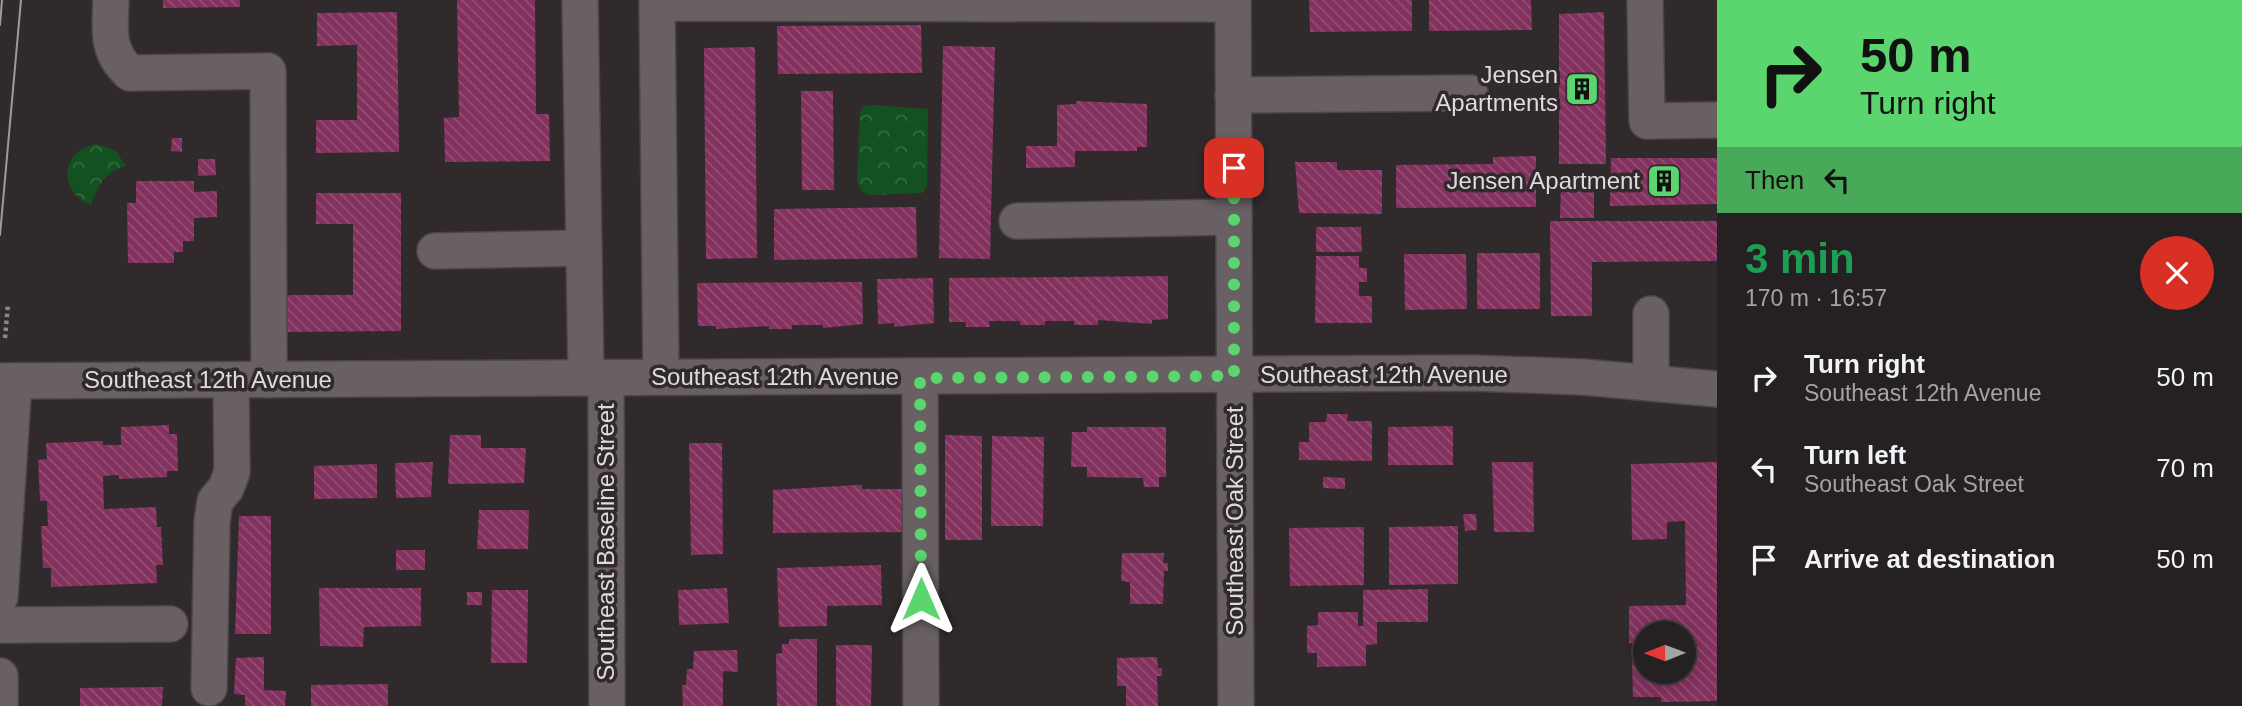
<!DOCTYPE html>
<meta charset="utf-8">
<style>
:root{--surface:#252022;--page:#312d2f;--text:#f1f3f6;--muted:#a3a3a5;--line:#423e40}
body{margin:0;font-family:Helvetica,sans-serif;background:var(--page);color:var(--text);height:100vh;display:flex;flex-direction:column;font-size:26px;white-space:nowrap}
*{box-sizing:border-box;margin:0}
p{font-size:23px;color:var(--muted)}
.icon{flex:none;width:38px;height:38px;fill:none;stroke:currentColor;stroke-width:2;stroke-linecap:round;stroke-linejoin:round}
.map{position:relative;flex:1;overflow:hidden}
.side{display:flex;flex-direction:column;background:var(--surface);width:525px}
.side>*{flex:none}
.banner{background:#5bd56e;color:#111;overflow:hidden}
.needle{width:46px;rotate:269deg}
.fabs{position:absolute;left:1633px;top:621px;display:grid;gap:14px}
.fabs a{display:grid;place-items:center;width:63px;height:63px;border-radius:50%;background:var(--surface);box-shadow:0 4px 18px #0003,0 0 0 2px var(--line);font-size:35px}
.pin{position:absolute;display:grid;place-items:center;width:60px;height:60px;color:#fff;margin:-30px;border-radius:14px;box-shadow:0 4px 10px #0006}
.me{position:absolute;width:77px;margin:-38px;rotate:0deg;stroke-linejoin:round;filter:drop-shadow(0 0 5px #0008)}
.turn{display:flex;align-items:center;gap:24px;height:147px;padding:0 28px;font-size:32px}
.turn .icon{width:91px;height:91px;stroke-width:2.5}
.turn b{display:block;font-size:49px;line-height:60px}
.then{display:flex;align-items:center;height:66px;padding:0 28px;background:#0003;gap:14px;font-size:26px}
.round{display:grid;place-items:center;flex:none;width:74px;height:74px;border-radius:37px;background:var(--page)}
.summary{display:flex;align-items:center;justify-content:space-between;height:119px;padding:0 28px}
h1{font-size:42px;font-weight:600;line-height:52px;color:#1e9e55}
ul{padding:0;list-style:none}
li{display:flex;align-items:center;gap:21px;height:91px;padding:0 28px}
li div{flex:1}
li b{display:block;font-size:26px}
li em{font-style:normal}
main{display:flex;flex:1;min-height:0}
.map>svg:first-child{display:block}
</style>
<main>
<div class="map">
<svg width="1717" height="706" viewBox="0 0 1717 706">
<defs>
<pattern id="park-crowns" width="20" height="18" patternUnits="userSpaceOnUse" patternTransform="scale(1.75)"><rect width="20" height="18" fill="#135220"/><path d="M2 6a3 3 0 1 1 6 0M12 15a3 3 0 1 1 6 0" fill="none" stroke="#356a40"/></pattern>
<pattern id="building-back-hatch" width="6" height="6" patternUnits="userSpaceOnUse" patternTransform="scale(1.75)"><rect width="6" height="6" fill="#83315e"/><path d="M-1 5l2 2M0 0l6 6M5-1l2 2" fill="none" stroke="#944e74"/></pattern>
</defs>
<rect width="100%" height="100%" fill="#312a2d"/>
<g fill="url(#park-crowns)">
<polygon points="871,105 928,109 927,187 922,193 867,195 860,189 857,179 860,112 864,106"/>
<path d="M 96,144 L 115,150 L 126,166 C 106,170 97,187 91,205 C 58,192 60,151 96,144 Z"/>
</g>
<g fill="url(#building-back-hatch)" fill-rule="evenodd">
<polygon points="163,0 240,0 240,7 163,8"/>
<polygon points="457,0 535,0 536,114 549,114 550,161 445,162 444,118 459,117"/>
<polygon points="1309,0 1412,0 1412,31 1310,32"/>
<polygon points="1429,0 1531,0 1532,30 1429,31"/>
<polygon points="397,12 399,152 316,153 316,120 357,120 357,45 317,46 317,13"/>
<polygon points="1604,12 1606,164 1559,164 1559,14"/>
<polygon points="921,25 922,73 778,74 777,26"/>
<polygon points="943,46 995,47 990,259 939,258"/>
<polygon points="755,47 757,258 706,259 704,48"/>
<polygon points="801,91 833,91 834,190 802,190"/>
<polygon points="1076,101 1147,104 1147,147 1137,147 1137,151 1075,151 1075,167 1026,168 1026,146 1057,146 1057,105 1076,104"/>
<polygon points="172,138 182,138 182,152 171,151"/>
<polygon points="1536,156 1536,207 1396,208 1396,165 1493,164 1493,157"/>
<polygon points="1611,158 1717,158 1717,204 1610,206"/>
<polygon points="198,159 215,159 216,175 198,176"/>
<polygon points="1295,162 1337,162 1337,170 1382,170 1382,214 1299,213"/>
<polygon points="136,181 194,181 194,192 217,191 217,217 194,218 194,241 183,241 183,252 174,252 174,263 128,263 127,203 136,203"/>
<polygon points="1561,185 1594,186 1594,218 1560,218"/>
<polygon points="316,193 401,193 401,331 287,332 287,295 353,295 353,224 316,224"/>
<polygon points="916,207 917,258 774,260 774,209"/>
<polygon points="1550,221 1717,221 1717,261 1592,262 1592,316 1551,316"/>
<polygon points="1316,227 1361,227 1362,252 1316,252"/>
<rect x="1477" y="253" width="63" height="56"/>
<polygon points="1404,254 1466,254 1467,309 1405,310"/>
<polygon points="1316,256 1359,256 1359,268 1367,268 1367,282 1359,282 1359,296 1372,296 1372,323 1315,323"/>
<polygon points="1168,276 1168,319 1152,320 1152,324 1098,320 1098,325 1074,325 1074,321 1045,321 1045,325 1020,325 1020,321 989,321 990,327 966,327 966,322 949,322 949,278"/>
<polygon points="933,278 934,323 894,327 894,323 878,324 877,279"/>
<polygon points="862,282 863,324 823,328 823,325 792,325 792,329 769,329 769,326 716,329 716,326 698,326 697,283"/>
<polygon points="1327,414 1348,414 1347,421 1372,421 1372,461 1299,460 1299,442 1309,442 1309,422 1326,422"/>
<polygon points="169,425 169,434 177,434 178,471 167,471 167,477 119,479 119,475 103,476 104,509 156,507 157,527 161,527 163,565 156,565 157,583 51,587 51,568 43,568 41,526 48,526 47,501 40,501 38,460 47,459 46,443 103,441 103,445 121,445 121,427"/>
<polygon points="1453,426 1453,465 1388,465 1388,427"/>
<polygon points="1087,427 1166,427 1166,477 1159,477 1159,487 1144,487 1143,478 1087,477 1087,467 1071,467 1072,432 1087,432"/>
<polygon points="450,435 481,435 481,448 526,448 524,483 448,484"/>
<polygon points="945,435 982,436 982,540 945,540"/>
<polygon points="992,436 1044,437 1043,526 991,526"/>
<polygon points="689,443 722,443 723,554 691,555"/>
<polygon points="433,462 431,497 396,498 395,463"/>
<polygon points="1492,462 1533,462 1534,532 1494,532"/>
<path d="M 1717,462 L 1717,701 L 1661,702 L 1661,697 L 1633,697 L 1632,662 L 1642,662 L 1642,643 L 1629,643 L 1629,606 L 1686,605 L 1685,521 L 1667,522 L 1667,539 L 1632,540 L 1631,464 ZM 1645,634 L 1684,634 L 1684,672 L 1645,672 Z"/>
<polygon points="377,464 377,498 314,499 314,466"/>
<polygon points="1323,477 1345,478 1345,489 1323,488"/>
<polygon points="856,485 862,485 862,489 905,489 905,532 773,533 773,490"/>
<polygon points="479,510 529,510 528,549 477,549"/>
<polygon points="1463,514 1476,514 1477,530 1465,531"/>
<polygon points="239,516 271,516 271,634 235,634"/>
<polygon points="1458,526 1458,584 1389,585 1389,527"/>
<polygon points="1364,527 1364,585 1290,586 1289,528"/>
<rect x="396" y="550" width="29" height="20"/>
<polygon points="1122,553 1164,553 1163,563 1168,563 1168,571 1164,571 1163,604 1130,604 1130,582 1121,581"/>
<polygon points="881,565 882,605 827,606 827,626 779,627 777,568"/>
<polygon points="319,588 421,588 421,626 364,627 363,647 320,646"/>
<polygon points="727,588 729,623 679,625 678,590"/>
<polygon points="1428,589 1428,622 1377,622 1377,644 1366,645 1366,666 1317,667 1317,653 1307,653 1307,626 1318,625 1318,612 1358,612 1358,626 1363,626 1363,590"/>
<polygon points="492,590 528,590 527,663 491,663"/>
<rect x="467" y="592" width="15" height="13"/>
<polygon points="789,639 817,639 817,706 777,706 776,654 782,653 782,644 789,644"/>
<polygon points="836,645 872,645 871,706 836,706"/>
<polygon points="737,650 738,672 723,671 723,706 683,706 682,685 686,685 687,669 693,669 694,651"/>
<polygon points="264,657 264,690 286,691 285,706 245,706 245,695 234,694 236,658"/>
<polygon points="1157,657 1158,668 1162,668 1162,676 1157,676 1158,706 1126,706 1126,686 1117,686 1117,658"/>
<polygon points="388,684 388,706 311,706 311,685"/>
<polygon points="163,687 162,706 80,706 80,688"/>
</g>
<g fill="none" stroke-linecap="round" stroke-linejoin="round">
<g stroke="#4c4649" stroke-width="38">
<g id="minor">
<path d="M 111,0 C 110,31 106,51 130,73 L 268,71 L 269,380"/>
<polyline points="580,0 586,378"/>
<polyline points="1233,0 1236,706"/>
<polyline points="1645,0 1647,121 1717,120"/>
<polyline points="1233,95 1470,93"/>
<polyline points="1017,221 1234,217"/>
<polyline points="435,251 584,248"/>
<polyline points="661,377 657,3 1233,4"/>
<polyline points="606,378 607,706"/>
<polyline points="920,378 921,706"/>
<polyline points="0,381 1473,373 1583,377 1717,389"/>
<polyline points="1651,382 1651,314"/>
<polyline points="0,597 14,381"/>
<polyline points="0,625 170,624"/>
<polyline points="0,676 0,706"/>
<polyline points="209,688 212,522 215,501 226,488 232,472 231,380"/>
</g>
</g>
<polyline stroke="#8c8689" stroke-width="4.5" stroke-dasharray="3.5 3.5" stroke-linecap="butt" points="5,338 8,304"/>
<use href="#minor" stroke="#686063" stroke-width="35"/>
<g stroke="#9f9a9c" stroke-width="2">
<polyline points="0,25 2,0"/>
<polyline points="0,235 21,0"/>
</g>
</g>
<g fill="none" stroke-linecap="round" stroke-linejoin="round">
<polyline stroke="#5bd56e" stroke-width="12" stroke-dasharray="0 21.6" points="921,599 920,378 1234,376 1234,168"/>
</g>
<defs>
<g id="building-square" transform="scale(1.75)"><rect x="-9" y="-9" width="18" height="18" rx="4" fill="#5bd56e" stroke="#312a2d"/><path d="M-4-6H4V6H1V3H-1V6H-4ZM-2.5-4.3h1.7v1.8h-1.7ZM.8-4.3h1.7v1.8H.8ZM-2.5-1h1.7V.8h-1.7ZM.8-1h1.7V.8H.8Z" fill="#111"/></g>
</defs>
<g fill-rule="evenodd">
<use href="#building-square" x="1582" y="89"/>
<use href="#building-square" x="1664" y="181"/>
</g>
<g text-anchor="middle" stroke-width="7" stroke-linejoin="round" paint-order="stroke">
<g font-size="24" fill="#dfdadc" stroke="#312a2d" text-anchor="end">
<text x="1558" y="83">Jensen<tspan x="1558" dy="28">Apartments</tspan></text>
<text x="1640" y="189">Jensen Apartment</text>
</g>
<g font-size="24" fill="#dfdadc" stroke="#312a2d">
<text x="1384" y="383">Southeast 12th Avenue</text>
<text x="775" y="385">Southeast 12th Avenue</text>
<text x="208" y="388">Southeast 12th Avenue</text>
<text transform="translate(1235 521) rotate(-90)" y="8">Southeast Oak Street</text>
<text transform="translate(606 542) rotate(-90)" y="8">Southeast Baseline Street</text>
</g>
</g>
</svg>
<div class="fabs">
<a><svg class="needle" viewBox="-14 -14 28 28"><path d="M0-13l5 13h-10z" fill="#e53935"/><path d="M0 13l5-13h-10z" fill="#a3a3a5"/></svg></a>
</div>
<div class="pin" style="left:1234px;top:168px;background:#d93025"><svg class="icon" aria-label="arrive" viewBox="0 0 24 24"><path d="M6 21V4h12l-3 4 3 4H6"/></svg></div>
<svg class="me" style="left:921px;top:599px" viewBox="-20 -20 40 40"><path d="M0-17L14 15 0 8-14 15z" fill="#5bd56e" stroke="#fff" stroke-width="4"/></svg>
</div>
<section class="side">
<div class="banner">
<div class="turn"><svg class="icon" aria-label="right" viewBox="0 0 24 24"><path d="M7 20v-9h11M14 6l5 5-5 5"/></svg><div><b>50 m</b>Turn right</div></div>
<div class="then">Then<svg class="icon" aria-label="left" viewBox="0 0 24 24"><path d="M17 20v-9H6M10 6l-5 5 5 5"/></svg></div>
</div>
<div class="summary"><div><h1>3 min</h1><p>170 m · 16:57</p></div><a class="round" style="background:#d93025;color:#fff"><svg class="icon" aria-label="close" viewBox="0 0 24 24"><path d="M6 6l12 12M18 6L6 18"/></svg></a></div>
<ul>
<li><svg class="icon" aria-label="right" viewBox="0 0 24 24"><path d="M7 20v-9h11M14 6l5 5-5 5"/></svg><div><b>Turn right</b><p>Southeast 12th Avenue</p></div><em>50 m</em></li>
<li><svg class="icon" aria-label="left" viewBox="0 0 24 24"><path d="M17 20v-9H6M10 6l-5 5 5 5"/></svg><div><b>Turn left</b><p>Southeast Oak Street</p></div><em>70 m</em></li>
<li><svg class="icon" aria-label="arrive" viewBox="0 0 24 24"><path d="M6 21V4h12l-3 4 3 4H6"/></svg><div><b>Arrive at destination</b></div><em>50 m</em></li>
</ul>
</section>
</main>
